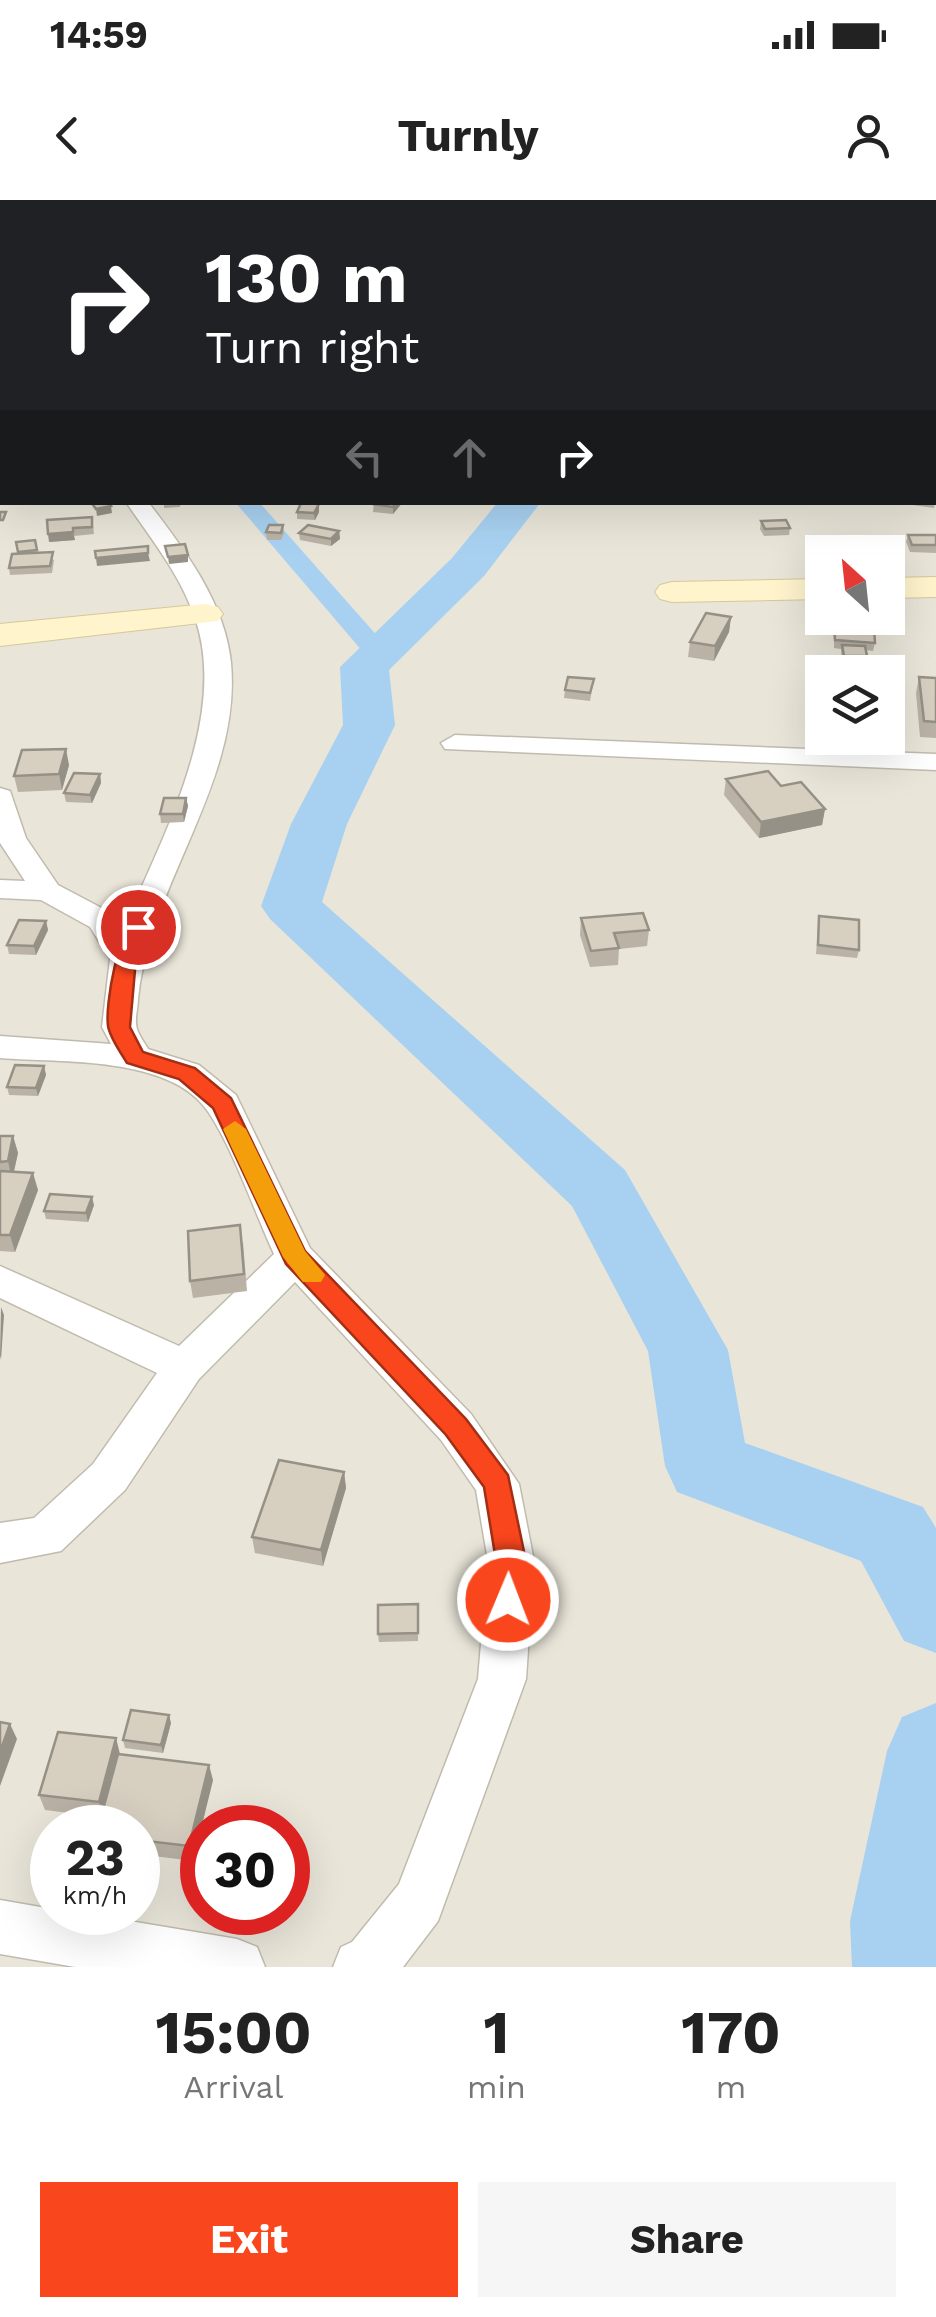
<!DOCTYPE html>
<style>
:root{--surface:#fff;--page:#f6f6f6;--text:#222;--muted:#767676;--accent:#fa461d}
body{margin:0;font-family:"Work Sans",sans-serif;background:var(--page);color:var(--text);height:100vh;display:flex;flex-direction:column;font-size:38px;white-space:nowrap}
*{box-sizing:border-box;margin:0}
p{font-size:32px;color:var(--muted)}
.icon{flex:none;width:55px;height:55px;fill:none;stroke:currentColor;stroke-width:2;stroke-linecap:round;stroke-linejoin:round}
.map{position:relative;height:1767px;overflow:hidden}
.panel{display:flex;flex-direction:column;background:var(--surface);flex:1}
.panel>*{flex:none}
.hud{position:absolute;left:0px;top:0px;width:938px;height:305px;box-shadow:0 10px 40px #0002;background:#202124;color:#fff;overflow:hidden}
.needle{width:65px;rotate:333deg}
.buttons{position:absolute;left:805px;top:335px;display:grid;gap:20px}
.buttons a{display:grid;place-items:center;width:100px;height:100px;border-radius:0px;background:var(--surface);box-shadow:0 10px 40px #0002;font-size:50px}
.speed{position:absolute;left:30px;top:1605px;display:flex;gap:20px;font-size:50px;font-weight:700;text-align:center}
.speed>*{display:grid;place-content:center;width:130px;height:130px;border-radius:50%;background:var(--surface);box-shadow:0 10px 40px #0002;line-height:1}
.speed small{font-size:25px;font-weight:400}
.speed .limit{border:15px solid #d22;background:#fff;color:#111}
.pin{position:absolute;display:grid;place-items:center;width:85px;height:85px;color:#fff;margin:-42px;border:5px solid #fff;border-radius:50%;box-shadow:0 2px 10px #0007}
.me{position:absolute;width:110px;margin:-55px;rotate:1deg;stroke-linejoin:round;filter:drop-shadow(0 0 8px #0008)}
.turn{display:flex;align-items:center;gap:35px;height:210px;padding:0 40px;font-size:45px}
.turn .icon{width:130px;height:130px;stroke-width:2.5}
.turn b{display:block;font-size:70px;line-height:85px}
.lanes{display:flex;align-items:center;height:95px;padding:0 40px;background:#0003;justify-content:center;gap:50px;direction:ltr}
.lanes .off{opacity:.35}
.eta{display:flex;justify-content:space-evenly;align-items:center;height:170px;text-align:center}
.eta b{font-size:60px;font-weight:700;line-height:70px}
.primary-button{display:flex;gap:20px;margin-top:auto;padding:20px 40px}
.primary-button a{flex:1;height:115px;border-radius:0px;background:var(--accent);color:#fff;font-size:40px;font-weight:700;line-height:115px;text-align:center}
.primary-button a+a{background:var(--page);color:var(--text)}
.status{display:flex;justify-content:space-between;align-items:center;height:70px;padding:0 50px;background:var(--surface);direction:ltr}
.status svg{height:28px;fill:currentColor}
header{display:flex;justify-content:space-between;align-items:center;height:130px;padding:0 40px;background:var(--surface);font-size:45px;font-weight:700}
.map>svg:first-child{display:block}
</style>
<div class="status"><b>14:59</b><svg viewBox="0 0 49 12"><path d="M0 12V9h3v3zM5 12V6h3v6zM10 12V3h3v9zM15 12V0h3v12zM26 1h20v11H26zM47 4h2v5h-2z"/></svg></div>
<header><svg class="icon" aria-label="back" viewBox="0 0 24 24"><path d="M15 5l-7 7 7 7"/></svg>Turnly<svg class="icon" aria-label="person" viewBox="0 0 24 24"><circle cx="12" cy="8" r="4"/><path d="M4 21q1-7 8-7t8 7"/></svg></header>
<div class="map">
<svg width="936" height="1767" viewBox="0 0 936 1767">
<rect width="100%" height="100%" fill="#f5f3eb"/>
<path fill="#e9e5d9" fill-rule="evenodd" d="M 0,0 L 545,2 L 2,2 L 2,302 L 935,302 L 936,89 L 936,1767 L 0,1767 ZM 822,352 L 888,352 L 888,418 L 822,418 ZM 822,472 L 888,472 L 888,538 L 822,538 ZM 52,1628 L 138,1628 L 138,1712 L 52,1712 ZM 202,1628 L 288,1628 L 288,1712 L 202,1712 Z"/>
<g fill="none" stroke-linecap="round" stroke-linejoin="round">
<g fill="#a8d1f1" fill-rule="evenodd">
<polygon points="0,16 2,17 2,29 0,28"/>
<polygon points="235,302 259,302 387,447 391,453 387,459 369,459"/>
</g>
<g fill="#a8d1f1" fill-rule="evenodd">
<rect x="935" y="140" width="1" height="20"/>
<polygon points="498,302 541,302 484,376 389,470 395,525 347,624 322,702 625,970 728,1150 745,1243 923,1307 936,1328 936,1453 904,1441 861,1361 677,1292 665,1266 648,1151 572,1006 270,719 261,706 291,624 343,525 340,467 452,358"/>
<polygon points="936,1503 936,1767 852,1767 850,1721 887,1551 902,1517"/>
</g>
<g stroke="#c1bbad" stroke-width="3">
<g id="street">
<polygon points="167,0 188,0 189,2 168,2"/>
<polygon points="472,0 489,0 490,2 473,2"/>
<rect x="0" y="49" width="2" height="10"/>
<rect x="935" y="109" width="1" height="11"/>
<rect x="0" y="121" width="2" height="13"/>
<path d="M 126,302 L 148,302 C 184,349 225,402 231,463 C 242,582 149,684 138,799 C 138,808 134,820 137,829 C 139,836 145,843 148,849 L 199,865 L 236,895 L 310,1048 L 471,1214 L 519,1284 L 534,1361 L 526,1479 L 438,1721 L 403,1767 L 333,1767 L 341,1747 L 352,1742 L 399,1684 L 478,1479 L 488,1361 L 476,1290 L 441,1240 L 295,1082 L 199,1179 L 125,1290 L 61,1351 L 0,1363 L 0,1323 L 34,1318 L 93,1264 L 157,1173 L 0,1098 L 0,1066 L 179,1146 L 274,1054 C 254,1011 234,951 209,913 C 172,855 61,863 0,858 L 0,836 L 111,844 L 102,827 L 110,759 L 90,727 L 41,700 L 0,698 L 0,680 L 25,681 L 0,643 L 0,588 L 10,591 L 26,638 L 58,685 L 113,714 L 123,729 C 161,640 228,519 196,421 C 182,377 152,340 126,302 Z"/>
<polygon points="455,535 936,554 936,570 445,549 441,543"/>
<polygon points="0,1700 52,1709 52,1712 76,1712 237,1739 257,1747 265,1767 75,1767 0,1754"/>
</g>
</g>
<g stroke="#d5c89b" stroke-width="2">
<g id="secondary">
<polygon points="936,377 936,397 888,398 888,378"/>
<polygon points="822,379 822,399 672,402 660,399 655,392 660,385 672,382"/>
<polygon points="206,404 218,407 223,414 218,421 0,446 0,424"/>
</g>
</g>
<use href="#street" fill="#fff" fill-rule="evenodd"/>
<use href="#secondary" fill="#fff4cc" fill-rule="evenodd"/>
</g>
<g fill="#b9b2a5">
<polygon points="164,302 181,302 180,307 164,308"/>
<polygon points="374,302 403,302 393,314 373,312"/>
<polygon points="906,302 935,302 934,308 906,304"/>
<polygon points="297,312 319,312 315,320 297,319"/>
<polygon points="92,317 94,334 74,336 75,340 49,342"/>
<polygon points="761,321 790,328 789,335 764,336 760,329"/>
<polygon points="283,325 284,333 281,340 267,340 266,332"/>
<polygon points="339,331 340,339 331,346 300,340 299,333"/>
<polygon points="908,335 936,335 936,353 910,352 906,342"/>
<polygon points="35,340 38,353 54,360 52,373 10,375 9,368 18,354"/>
<polygon points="731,417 729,432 714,461 688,457 690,442"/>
<polygon points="834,426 875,443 873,451 866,450 867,456 866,464 842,464 841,449 834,448"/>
<polygon points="919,477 936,478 936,538 920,537 916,493"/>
<polygon points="594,479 590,501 564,498 565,490"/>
<polygon points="69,565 62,590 18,592 14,576"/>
<polygon points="100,574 101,583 92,603 66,602 64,593"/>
<polygon points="726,579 781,586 825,609 822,625 759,638 724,595"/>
<polygon points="186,598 188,606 184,622 161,623 160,614"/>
<polygon points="819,716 859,750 857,758 816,754"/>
<polygon points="581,718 649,730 647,746 619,749 618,765 590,767 580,735"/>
<polygon points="46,721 48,730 36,755 9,754 7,745"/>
<polygon points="44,866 46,875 38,896 9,895 7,887"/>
<polygon points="0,936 13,936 18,953 14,972 38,990 15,1052 0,1051"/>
<polygon points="94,1005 88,1022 46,1019 44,1011"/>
<polygon points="243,1042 247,1091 193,1098 190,1081"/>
<polygon points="344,1272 346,1288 323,1366 255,1353 252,1337"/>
<polygon points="418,1404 418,1441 379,1442 378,1434"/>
<polygon points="171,1523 163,1553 125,1548 123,1540"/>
<polygon points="120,1555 213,1580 193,1661 138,1654 138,1628 101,1617 45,1610 39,1595"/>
</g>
<g fill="#969186">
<polygon points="396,302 403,302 393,314 393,307"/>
<polygon points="319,304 319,312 315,320 314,313"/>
<polygon points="111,306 112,313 97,316 96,309"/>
<polygon points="339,331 340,339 331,346 331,339"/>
<polygon points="73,332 75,340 49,342 48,334"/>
<polygon points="148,353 150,361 97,366 96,358"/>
<polygon points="188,355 188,362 169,364 168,357"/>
<polygon points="731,417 729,432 714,461 715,446"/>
<polygon points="66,549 69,565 62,590 59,574"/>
<polygon points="100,574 101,583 92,603 90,595"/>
<polygon points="186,598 188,606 184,622 183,614"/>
<polygon points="825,609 822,625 759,638 761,622"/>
<polygon points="46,721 48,730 36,755 34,746"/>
<polygon points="44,866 46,875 38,896 36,888"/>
<polygon points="13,936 18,953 12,979 8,961"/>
<polygon points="33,973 38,990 15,1052 10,1035"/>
<polygon points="92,997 94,1005 88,1022 86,1013"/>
<polygon points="1,1107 4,1115 1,1160 0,1155"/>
<polygon points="344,1272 346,1288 323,1366 321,1350"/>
<polygon points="169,1515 171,1523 163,1553 161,1545"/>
<polygon points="10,1524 17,1539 0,1586 0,1552"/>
<polygon points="116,1538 120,1554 104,1617 99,1602"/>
<polygon points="209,1565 213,1580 193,1661 189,1646"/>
</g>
<g fill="#d7cfc0" stroke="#969186" stroke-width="2.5">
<polygon points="91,302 108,302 111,306 96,309"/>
<polygon points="374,302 396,302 393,307 373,304"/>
<polygon points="301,303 319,304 314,313 297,312"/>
<polygon points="0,312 6,312 3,320 0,320"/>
<polygon points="92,317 92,327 73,328 73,332 48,334 47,320"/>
<polygon points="786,320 790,328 765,329 761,321"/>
<polygon points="269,325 283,325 281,333 266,332"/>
<polygon points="308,325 339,331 331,339 299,333"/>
<polygon points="908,335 936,335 936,345 912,345"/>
<polygon points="35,340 37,350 18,352 16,342"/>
<polygon points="185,344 188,355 168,357 165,346"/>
<polygon points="148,346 148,353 96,358 95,351"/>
<polygon points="53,352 50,366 9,368 12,354"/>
<polygon points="706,413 731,417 715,446 690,442"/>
<polygon points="834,426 874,428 875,443 835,440"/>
<polygon points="842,445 865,446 867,456 844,456"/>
<polygon points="568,477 594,479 590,493 565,490"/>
<polygon points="919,477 936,478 936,522 924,521"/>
<polygon points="66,549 59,574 14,576 22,550"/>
<polygon points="768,571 781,586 801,582 825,609 761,622 726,579"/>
<polygon points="74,573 100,574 90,595 64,593"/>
<polygon points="164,598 186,598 183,614 160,614"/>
<polygon points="643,713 649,730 614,733 619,748 591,751 581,718"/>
<polygon points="819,716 859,720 859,750 818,745"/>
<polygon points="19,720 46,721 34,746 7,745"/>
<polygon points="15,865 44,866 36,888 7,887"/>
<polygon points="0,936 13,936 8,961 0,962"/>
<polygon points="0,971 33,973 10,1035 0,1035"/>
<polygon points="50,994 92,997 86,1013 44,1011"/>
<polygon points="240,1025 244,1074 190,1081 188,1031"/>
<polygon points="279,1260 344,1272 321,1350 252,1337"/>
<polygon points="418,1404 418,1433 378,1434 378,1405"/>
<polygon points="131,1510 169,1515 161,1545 123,1540"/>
<polygon points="0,1522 10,1524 0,1552"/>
<polygon points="58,1532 116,1538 99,1602 39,1595"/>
<polygon points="118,1554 209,1565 189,1646 138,1640 138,1628 98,1628"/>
</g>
<path fill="#fa461d" stroke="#a22e13" stroke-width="2.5" d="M 138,721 L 149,727 L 136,759 L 130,827 L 143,852 L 195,868 L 231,898 L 305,1051 L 466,1219 L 508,1275 L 526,1361 L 523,1400 L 519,1410 L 508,1414 L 497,1410 L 493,1400 L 496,1361 L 484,1287 L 446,1235 L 286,1064 L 213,908 L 179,879 L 127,863 C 121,853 110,838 108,826 C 105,805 118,727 138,721 Z"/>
<polygon fill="#f59e0b" points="235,921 246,929 305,1051 325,1075 321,1082 303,1082 283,1057 223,929"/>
</svg>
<div class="buttons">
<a><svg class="needle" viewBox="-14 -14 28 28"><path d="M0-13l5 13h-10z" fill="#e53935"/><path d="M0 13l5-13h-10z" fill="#767676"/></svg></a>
<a><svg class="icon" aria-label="layers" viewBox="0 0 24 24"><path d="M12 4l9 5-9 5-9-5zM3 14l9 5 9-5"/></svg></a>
</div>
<div class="speed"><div>23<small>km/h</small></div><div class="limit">30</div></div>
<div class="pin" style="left:138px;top:727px;background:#d93025"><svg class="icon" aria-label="arrive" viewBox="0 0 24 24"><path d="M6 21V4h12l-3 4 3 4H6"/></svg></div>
<svg class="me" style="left:508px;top:1400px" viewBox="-20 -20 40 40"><circle r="17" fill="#fa461d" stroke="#fff" stroke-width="3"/><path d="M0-11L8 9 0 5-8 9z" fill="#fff"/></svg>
<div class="hud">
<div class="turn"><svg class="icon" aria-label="right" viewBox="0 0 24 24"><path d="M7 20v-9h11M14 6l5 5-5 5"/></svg><div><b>130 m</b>Turn right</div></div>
<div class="lanes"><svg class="icon off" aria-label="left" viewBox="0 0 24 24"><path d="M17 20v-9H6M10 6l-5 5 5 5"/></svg><svg class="icon off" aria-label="ahead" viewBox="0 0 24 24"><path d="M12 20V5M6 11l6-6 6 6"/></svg><svg class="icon" aria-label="right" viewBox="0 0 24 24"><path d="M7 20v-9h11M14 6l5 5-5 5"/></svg></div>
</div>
</div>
<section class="panel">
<div class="eta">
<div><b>15:00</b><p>Arrival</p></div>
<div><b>1</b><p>min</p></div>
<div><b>170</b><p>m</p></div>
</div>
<div class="primary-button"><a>Exit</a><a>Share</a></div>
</section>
